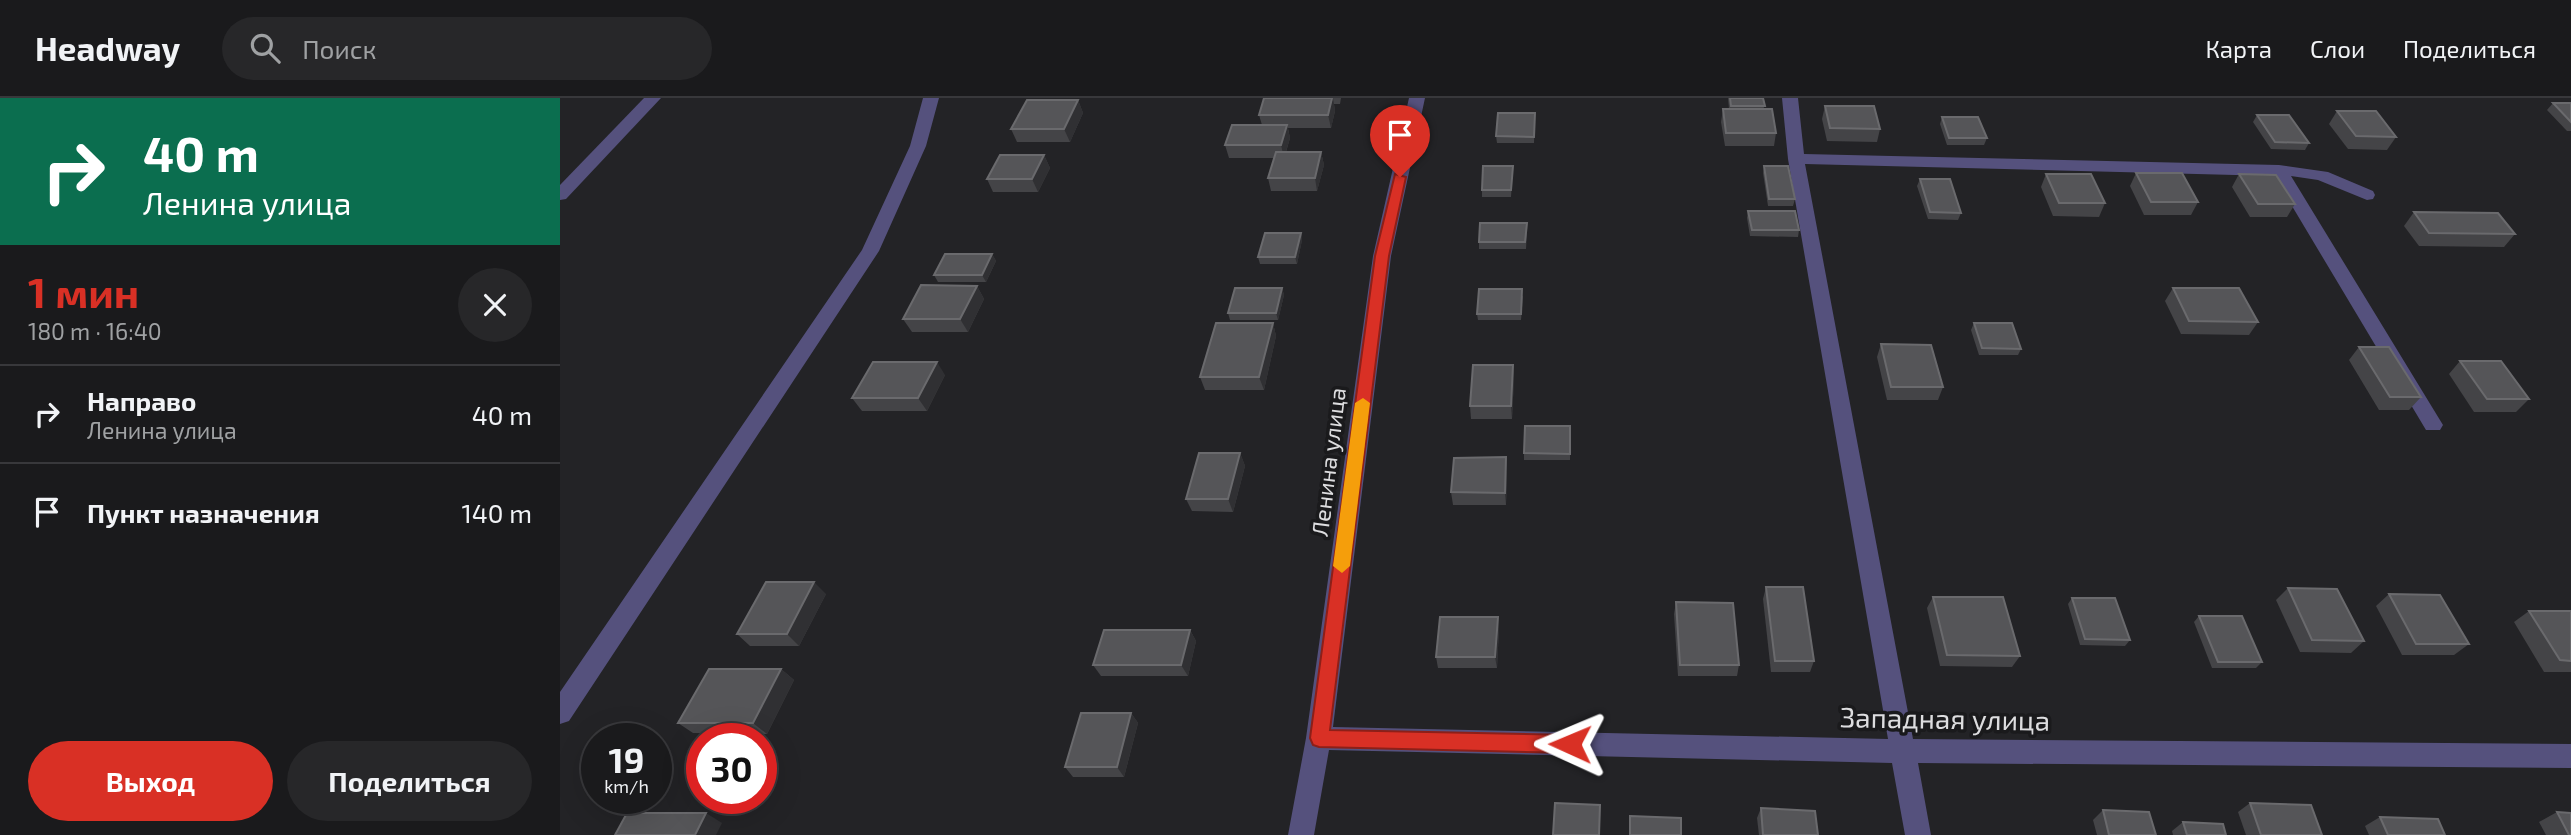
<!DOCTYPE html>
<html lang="ru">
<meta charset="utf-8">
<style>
:root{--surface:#1a1a1c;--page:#272729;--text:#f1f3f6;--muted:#9fa1a3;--line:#38383b;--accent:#d93025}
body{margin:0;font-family:"Exo 2",sans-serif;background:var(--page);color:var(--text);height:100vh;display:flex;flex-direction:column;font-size:26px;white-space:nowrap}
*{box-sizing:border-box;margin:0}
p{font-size:23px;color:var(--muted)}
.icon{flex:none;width:38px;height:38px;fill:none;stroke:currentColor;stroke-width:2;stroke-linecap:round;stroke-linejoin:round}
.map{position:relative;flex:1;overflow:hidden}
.drawer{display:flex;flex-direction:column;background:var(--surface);width:560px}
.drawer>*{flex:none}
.banner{background:#0b6e4f;color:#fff;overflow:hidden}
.speed{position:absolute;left:21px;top:625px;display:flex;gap:14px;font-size:35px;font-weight:700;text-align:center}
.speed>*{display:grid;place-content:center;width:91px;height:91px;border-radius:50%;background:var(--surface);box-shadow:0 7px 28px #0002,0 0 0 2px var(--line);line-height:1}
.speed small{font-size:18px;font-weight:400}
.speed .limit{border:10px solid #d22;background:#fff;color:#111}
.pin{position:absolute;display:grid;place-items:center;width:60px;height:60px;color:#fff;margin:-72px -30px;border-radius:50% 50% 50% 0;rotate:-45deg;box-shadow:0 0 7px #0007}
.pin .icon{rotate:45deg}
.me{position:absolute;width:77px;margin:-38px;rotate:271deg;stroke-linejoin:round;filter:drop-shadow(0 0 5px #0008)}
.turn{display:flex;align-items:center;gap:24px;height:147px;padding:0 28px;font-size:32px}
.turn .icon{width:91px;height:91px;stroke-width:2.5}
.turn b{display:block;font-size:49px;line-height:60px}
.round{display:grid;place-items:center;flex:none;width:74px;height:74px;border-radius:37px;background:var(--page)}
.head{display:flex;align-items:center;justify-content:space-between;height:119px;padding:0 28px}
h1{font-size:42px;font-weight:700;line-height:52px;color:var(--accent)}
.button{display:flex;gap:14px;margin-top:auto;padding:14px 28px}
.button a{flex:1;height:80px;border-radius:42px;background:var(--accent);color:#fff;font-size:28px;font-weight:700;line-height:80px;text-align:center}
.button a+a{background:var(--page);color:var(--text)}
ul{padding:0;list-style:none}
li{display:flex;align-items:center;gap:21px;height:98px;padding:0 28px;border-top:2px solid var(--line)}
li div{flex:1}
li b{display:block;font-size:26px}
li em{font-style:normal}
header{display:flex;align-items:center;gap:42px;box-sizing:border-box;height:98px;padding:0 35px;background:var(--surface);border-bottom:2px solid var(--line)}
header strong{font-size:33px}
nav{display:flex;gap:38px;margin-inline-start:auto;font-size:24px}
.search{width:490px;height:63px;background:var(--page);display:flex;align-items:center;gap:18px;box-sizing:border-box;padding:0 24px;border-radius:38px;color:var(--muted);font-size:26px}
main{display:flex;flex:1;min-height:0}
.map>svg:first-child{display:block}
</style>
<header>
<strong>Headway</strong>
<div class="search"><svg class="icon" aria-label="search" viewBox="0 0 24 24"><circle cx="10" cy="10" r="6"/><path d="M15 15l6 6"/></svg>Поиск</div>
<nav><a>Карта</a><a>Слои</a><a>Поделиться</a></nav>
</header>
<main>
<section class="drawer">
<div class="banner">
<div class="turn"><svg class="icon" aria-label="right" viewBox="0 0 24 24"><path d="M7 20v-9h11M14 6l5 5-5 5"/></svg><div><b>40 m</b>Ленина улица</div></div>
</div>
<div class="head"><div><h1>1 мин</h1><p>180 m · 16:40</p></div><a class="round"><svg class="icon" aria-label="close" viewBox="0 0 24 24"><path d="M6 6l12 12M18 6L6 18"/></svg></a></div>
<ul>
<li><svg class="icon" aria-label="right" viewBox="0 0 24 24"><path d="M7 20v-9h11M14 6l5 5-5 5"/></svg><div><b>Направо</b><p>Ленина улица</p></div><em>40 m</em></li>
<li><svg class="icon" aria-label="arrive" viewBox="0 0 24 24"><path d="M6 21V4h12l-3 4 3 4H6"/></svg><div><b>Пункт назначения</b></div><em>140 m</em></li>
</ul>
<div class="button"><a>Выход</a><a>Поделиться</a></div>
</section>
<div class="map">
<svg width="2011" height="737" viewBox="0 0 2011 737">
<rect width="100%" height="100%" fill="#232326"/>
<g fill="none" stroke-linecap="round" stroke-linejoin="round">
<g fill="#55517d" fill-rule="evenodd">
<polygon points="84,0 101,0 6,101 0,102 0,87"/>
<polygon points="363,0 379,0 366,48 319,153 9,623 0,626 0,594 302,152 350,48"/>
<polygon points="849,0 865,0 831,158 773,629 1328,641 1228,61 1222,0 1238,0 1244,56 1719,67 1768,74 1813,93 1815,97 1813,101 1807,102 1758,82 1731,78 1883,327 1880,332 1866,332 1714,78 1245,66 1353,641 2011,646 2011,670 1358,665 1371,737 1345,737 1332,665 769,652 754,737 728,737 746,640 813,158"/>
</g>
</g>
<g fill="#444447">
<polygon points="704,0 781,0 780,6 774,6 775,13 771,30 728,30 730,40 726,54 761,54 764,67 757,93 711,93 708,80 714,60 669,60 665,47 702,27 699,17"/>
<polygon points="1168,0 1203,0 1204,11 1216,35 1214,48 1165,48 1161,24 1163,11 1169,11"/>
<polygon points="518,2 523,15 510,44 457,44 451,31"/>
<polygon points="1993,5 2011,5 2011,33 2007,33 1987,12"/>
<polygon points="1265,8 1320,31 1317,44 1267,43 1262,21"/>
<polygon points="1777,13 1836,39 1827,52 1788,51 1769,26"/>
<polygon points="975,15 974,45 937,45 936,38"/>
<polygon points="1697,17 1749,45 1745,52 1711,51 1693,24"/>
<polygon points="1382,19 1427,40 1424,47 1387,47 1380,26"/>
<polygon points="484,57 490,70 478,94 433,94 427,81"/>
<polygon points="953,68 951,99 922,99 922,92"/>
<polygon points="1204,68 1235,101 1233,108 1208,108 1203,75"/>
<polygon points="1576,75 1638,104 1631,117 1584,117 1570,88"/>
<polygon points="1486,76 1545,105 1539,119 1493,118 1481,89"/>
<polygon points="1679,76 1735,106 1727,119 1690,119 1672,89"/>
<polygon points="1360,81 1401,115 1398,122 1368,121 1357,88"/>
<polygon points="1188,113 1239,132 1238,139 1190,138 1187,120"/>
<polygon points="1854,114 1955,136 1944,149 1859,148 1844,128"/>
<polygon points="967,132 966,151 919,151 919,144"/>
<polygon points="741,135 742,142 737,166 700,166 698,159"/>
<polygon points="432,156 436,163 426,184 378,184 374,177"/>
<polygon points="417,188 424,201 408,234 352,234 343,221"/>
<polygon points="722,190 724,197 718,222 670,222 668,215"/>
<polygon points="1613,190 1698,224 1689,237 1621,236 1605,203"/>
<polygon points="963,198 961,222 918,222 917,216"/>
<polygon points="713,225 716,238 704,292 645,292 640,279"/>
<polygon points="1414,225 1461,251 1458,257 1419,257 1411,232"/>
<polygon points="1321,246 1383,289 1378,302 1327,302 1317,259"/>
<polygon points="1799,249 1861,299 1849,312 1819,312 1789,262"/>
<polygon points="1900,263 1969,301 1956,314 1914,314 1889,276"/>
<polygon points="953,267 954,280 952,321 911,321 910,308"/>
<polygon points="385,277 367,313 302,313 292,300"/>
<polygon points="1010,328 1010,362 964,362 964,355"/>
<polygon points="680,355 685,368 673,414 632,413 626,401"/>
<polygon points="946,359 947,372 946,407 893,407 891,394"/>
<polygon points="1206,489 1254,563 1250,574 1211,574 1203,501"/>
<polygon points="1728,490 1804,543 1791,555 1740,554 1716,502"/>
<polygon points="266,496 239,548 190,548 177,536"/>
<polygon points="1829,496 1909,546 1894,557 1842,557 1816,508"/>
<polygon points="1373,499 1460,558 1452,569 1380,568 1367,510"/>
<polygon points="1512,500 1570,542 1565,548 1520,547 1508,506"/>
<polygon points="1116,504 1179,567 1177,578 1118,578 1114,516"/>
<polygon points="1969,513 2011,513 2011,574 1984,574 1954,524"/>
<polygon points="1639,518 1702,564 1696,570 1652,570 1634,524"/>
<polygon points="939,530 937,570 878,570 876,559"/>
<polygon points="630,532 636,543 628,578 541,578 533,567"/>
<polygon points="221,571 234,582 207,636 133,635 118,625"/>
<polygon points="571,615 578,625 564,679 513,679 505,669"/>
<polygon points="1690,705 1762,737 1686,737 1678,714"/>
<polygon points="1201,710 1258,737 1199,737 1197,720"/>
<polygon points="1543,712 1596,737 1537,737 1533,722"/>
<polygon points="1997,714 2011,737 1986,737 1979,724"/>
<polygon points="1820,719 1885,737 1809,737 1805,728"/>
<polygon points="1623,724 1666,737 1613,737 1612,733"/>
</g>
<g fill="#303033">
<polygon points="773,0 775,13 771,30 768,17"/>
<polygon points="518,2 523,15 510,44 504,31"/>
<polygon points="727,27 730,40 724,60 721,47"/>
<polygon points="761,54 764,67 757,93 755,80"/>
<polygon points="484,57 490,70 478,94 472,81"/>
<polygon points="741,135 742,142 737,166 735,159"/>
<polygon points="432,156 436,163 426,184 422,177"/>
<polygon points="417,188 424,201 408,234 400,221"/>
<polygon points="722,190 724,197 718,222 716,215"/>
<polygon points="713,225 716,238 704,292 699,279"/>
<polygon points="377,264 385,277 367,313 358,300"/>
<polygon points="953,267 954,280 952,321 951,308"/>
<polygon points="680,355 685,368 673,414 668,401"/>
<polygon points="946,359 947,372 946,407 945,395"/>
<polygon points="254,484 266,496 239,548 227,536"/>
<polygon points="938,519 939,530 937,570 935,559"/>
<polygon points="630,532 636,543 628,578 621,567"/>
<polygon points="221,571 234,582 207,636 193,625"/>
<polygon points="571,615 578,625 564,679 557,669"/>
<polygon points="146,715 162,725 156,737 135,737"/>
</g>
<g fill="#555558" stroke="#6a6a6d" stroke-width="2">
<polygon points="704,0 772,0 768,17 699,17"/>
<polygon points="1170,0 1203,0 1205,8 1171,8"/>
<polygon points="467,2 518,2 504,31 451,31"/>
<polygon points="1993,5 2011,5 2011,24"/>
<polygon points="1265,8 1314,8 1320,31 1270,30"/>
<polygon points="1163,11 1212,11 1216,35 1166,35"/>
<polygon points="1777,13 1816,13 1836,39 1796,38"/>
<polygon points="938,15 975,15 974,39 936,38"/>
<polygon points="1697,17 1729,17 1749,45 1715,44"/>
<polygon points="1382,19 1418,19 1427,40 1389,40"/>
<polygon points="672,27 727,27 721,47 665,47"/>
<polygon points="716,54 761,54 755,80 708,80"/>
<polygon points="440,57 484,57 472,81 427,81"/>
<polygon points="923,68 953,68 951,92 922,92"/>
<polygon points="1204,68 1228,68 1235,101 1209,101"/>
<polygon points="1576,75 1622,75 1638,104 1591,104"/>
<polygon points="1486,76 1531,76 1545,105 1499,105"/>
<polygon points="1679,76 1716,77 1735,106 1698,106"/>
<polygon points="1360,81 1390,81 1401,115 1370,114"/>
<polygon points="1188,113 1235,113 1239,132 1192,132"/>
<polygon points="1854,114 1938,115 1955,136 1869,135"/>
<polygon points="920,125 967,125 965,144 919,144"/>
<polygon points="705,135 741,135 735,159 698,159"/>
<polygon points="385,156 432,156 422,177 374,177"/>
<polygon points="361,187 417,188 400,221 343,221"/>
<polygon points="675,190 722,190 716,215 668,215"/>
<polygon points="1613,190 1679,190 1698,224 1629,223"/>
<polygon points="919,191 962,191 961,216 917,216"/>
<polygon points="656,225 713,225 699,279 640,279"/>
<polygon points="1414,225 1452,225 1461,251 1422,250"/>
<polygon points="1321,246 1371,247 1383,289 1331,289"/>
<polygon points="1799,249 1829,249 1861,299 1830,299"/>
<polygon points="1900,263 1941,263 1969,301 1927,301"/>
<polygon points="313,264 377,264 358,300 292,300"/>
<polygon points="913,267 953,267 951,308 910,308"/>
<polygon points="965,328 1010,328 1010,356 964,355"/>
<polygon points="639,355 680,355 668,401 626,401"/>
<polygon points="946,359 945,395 891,394 894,360"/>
<polygon points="206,484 254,484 227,536 177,536"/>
<polygon points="1206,489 1243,489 1254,563 1215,563"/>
<polygon points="1728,490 1777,491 1804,543 1752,542"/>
<polygon points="1829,496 1880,497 1909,546 1856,546"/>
<polygon points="1373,499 1443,499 1460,558 1387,557"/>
<polygon points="1512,500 1555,500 1570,542 1525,541"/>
<polygon points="1116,504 1173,505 1179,567 1120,567"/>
<polygon points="1969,513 2011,513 2011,563 2000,562"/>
<polygon points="1639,518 1682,518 1702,564 1658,564"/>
<polygon points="880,519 938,519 935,559 876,559"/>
<polygon points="544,532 630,532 621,567 533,567"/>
<polygon points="149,571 221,571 193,625 118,625"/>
<polygon points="521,615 571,615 557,669 505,669"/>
<polygon points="995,705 1040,707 1039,737 993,737"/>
<polygon points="1690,705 1751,707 1762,737 1701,737"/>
<polygon points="1201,710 1255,713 1258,737 1203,737"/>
<polygon points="1543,712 1589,714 1596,737 1549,737"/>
<polygon points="1997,714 2011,715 2011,737 2009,737"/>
<polygon points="67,715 146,715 135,737 55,737"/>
<polygon points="1070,718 1121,720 1121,737 1070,737"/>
<polygon points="1820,719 1878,721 1885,737 1828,737"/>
<polygon points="1623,724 1663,726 1666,737 1627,737"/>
</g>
<polygon fill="#d93025" stroke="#8d1f18" stroke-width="2" points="835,76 846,79 829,158 770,632 1010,637 1017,639 1020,646 1017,652 1010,655 759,649 753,647 750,640 815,158"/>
<polygon fill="#f59e0b" points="803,300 810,305 790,468 782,475 773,468 795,305"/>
<g text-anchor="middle" stroke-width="7" stroke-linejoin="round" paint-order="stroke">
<g font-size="23" fill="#dddddf" stroke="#1a1a1c">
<text transform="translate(769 364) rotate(-83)" y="8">Ленина улица</text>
</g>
<g font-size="28" fill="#dddddf" stroke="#1a1a1c">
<text transform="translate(1385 621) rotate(1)" y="10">Западная улица</text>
</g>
</g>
</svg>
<div class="speed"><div>19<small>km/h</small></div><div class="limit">30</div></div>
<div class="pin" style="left:840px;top:79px;background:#d93025"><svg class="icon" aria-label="arrive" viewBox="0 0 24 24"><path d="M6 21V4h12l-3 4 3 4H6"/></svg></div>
<svg class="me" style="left:1010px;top:646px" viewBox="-20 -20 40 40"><path d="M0-17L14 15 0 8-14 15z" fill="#d93025" stroke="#fff" stroke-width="4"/></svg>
</div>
</main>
